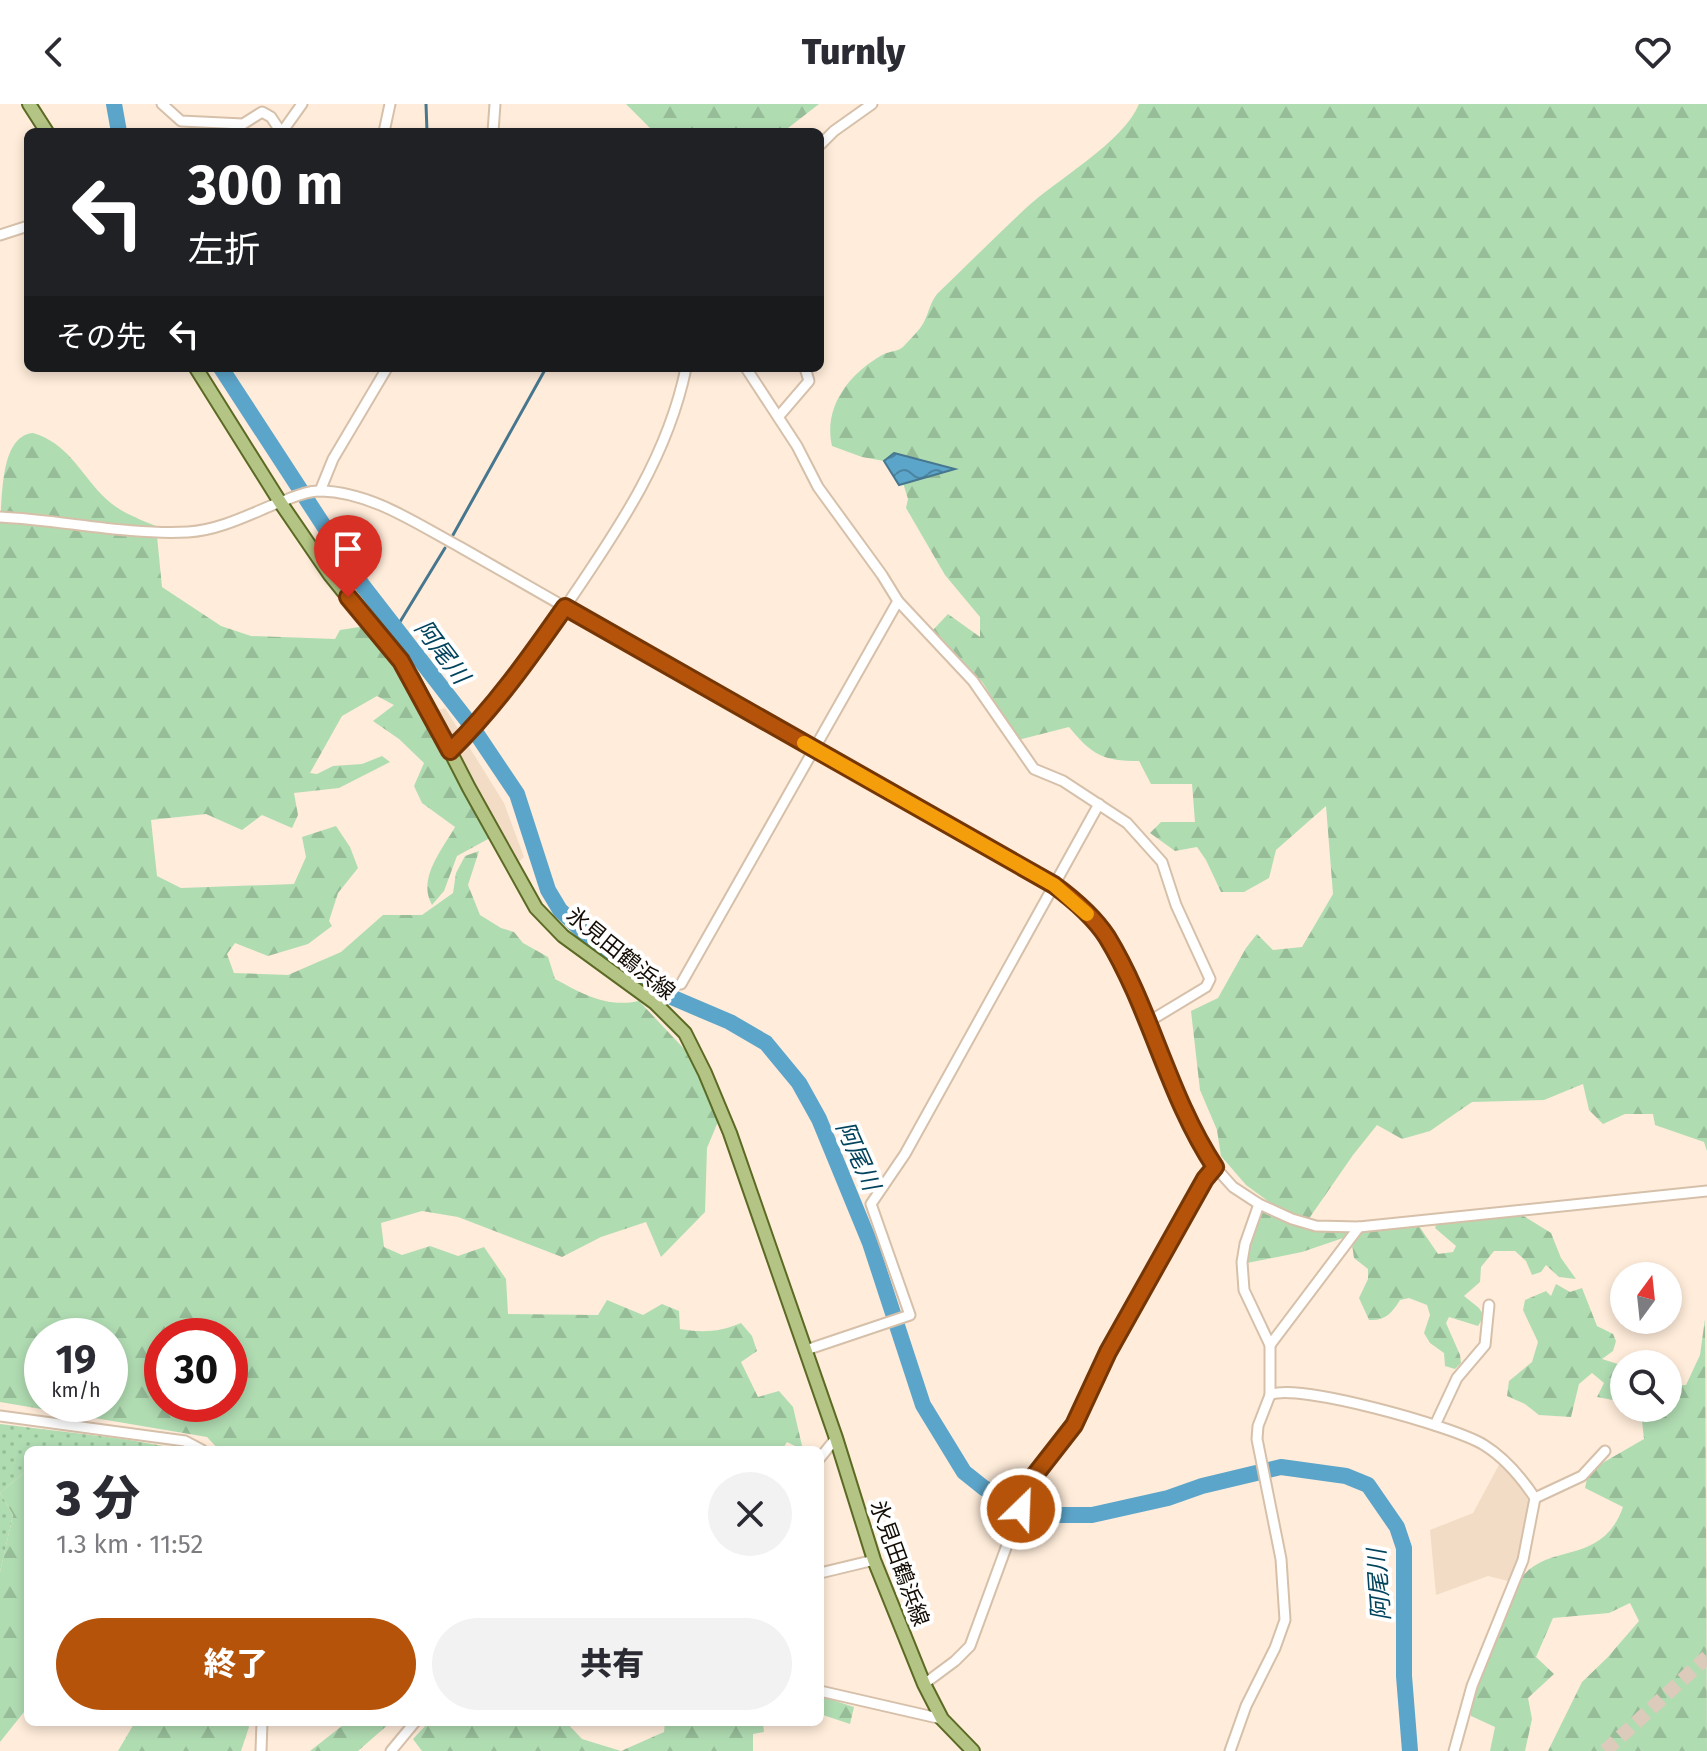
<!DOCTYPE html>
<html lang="ja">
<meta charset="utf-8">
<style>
:root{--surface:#fff;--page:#f2f2f3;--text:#2b2b33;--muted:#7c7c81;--accent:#b45309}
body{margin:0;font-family:"Fira Sans","Noto Sans JP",sans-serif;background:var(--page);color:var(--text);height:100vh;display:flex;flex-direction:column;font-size:30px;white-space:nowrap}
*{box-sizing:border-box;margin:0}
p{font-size:26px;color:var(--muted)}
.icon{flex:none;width:44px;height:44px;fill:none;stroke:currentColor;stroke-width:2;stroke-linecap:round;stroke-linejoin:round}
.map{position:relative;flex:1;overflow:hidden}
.drawer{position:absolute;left:24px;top:1342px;width:800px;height:280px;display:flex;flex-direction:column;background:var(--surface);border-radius:12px;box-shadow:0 4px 12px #0003}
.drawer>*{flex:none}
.banner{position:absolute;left:24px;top:24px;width:800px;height:244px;border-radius:12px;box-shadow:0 4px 12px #0003;background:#202124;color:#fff;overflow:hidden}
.needle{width:52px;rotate:15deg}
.tools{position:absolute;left:1610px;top:1158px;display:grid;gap:16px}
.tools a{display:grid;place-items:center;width:72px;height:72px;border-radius:50%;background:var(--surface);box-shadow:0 4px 12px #0003;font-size:40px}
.speed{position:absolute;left:24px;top:1214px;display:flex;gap:16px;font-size:40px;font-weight:700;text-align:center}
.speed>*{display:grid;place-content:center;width:104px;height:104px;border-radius:50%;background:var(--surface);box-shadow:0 4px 12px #0003;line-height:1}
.speed small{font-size:20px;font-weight:400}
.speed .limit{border:12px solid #d22;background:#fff;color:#111}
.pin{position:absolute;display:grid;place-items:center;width:68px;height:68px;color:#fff;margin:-82px -34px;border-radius:50% 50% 50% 0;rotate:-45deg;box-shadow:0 0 8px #0007}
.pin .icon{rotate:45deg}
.me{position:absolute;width:88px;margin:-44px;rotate:24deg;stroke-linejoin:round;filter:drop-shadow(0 0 6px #0008)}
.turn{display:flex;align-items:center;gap:28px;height:168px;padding:0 32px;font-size:36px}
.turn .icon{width:104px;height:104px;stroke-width:2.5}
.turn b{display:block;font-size:56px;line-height:68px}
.then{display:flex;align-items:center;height:76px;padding:0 32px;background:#0003;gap:16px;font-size:30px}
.round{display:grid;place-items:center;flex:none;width:84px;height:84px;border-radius:42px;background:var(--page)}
.headline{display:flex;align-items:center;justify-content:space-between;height:136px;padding:0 32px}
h1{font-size:48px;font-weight:800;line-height:60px}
.action{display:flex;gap:16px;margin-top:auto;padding:16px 32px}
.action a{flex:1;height:92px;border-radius:48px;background:var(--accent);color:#fff;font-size:32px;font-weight:800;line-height:92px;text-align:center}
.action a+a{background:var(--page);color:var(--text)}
header{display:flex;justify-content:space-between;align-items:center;height:104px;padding:0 32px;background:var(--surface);font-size:36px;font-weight:800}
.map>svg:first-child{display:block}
</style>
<header><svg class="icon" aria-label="back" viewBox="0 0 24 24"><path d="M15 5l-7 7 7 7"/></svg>Turnly<svg class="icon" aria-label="heart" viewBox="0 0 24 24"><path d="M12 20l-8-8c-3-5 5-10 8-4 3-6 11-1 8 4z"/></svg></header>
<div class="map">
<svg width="1707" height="1647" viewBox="0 0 1707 1647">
<defs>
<pattern id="forest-firs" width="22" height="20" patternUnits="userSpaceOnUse" patternTransform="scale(2)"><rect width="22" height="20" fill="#b0dcb2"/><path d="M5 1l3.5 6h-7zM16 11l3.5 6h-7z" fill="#96bc98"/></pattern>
<pattern id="park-dots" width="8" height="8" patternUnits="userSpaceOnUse" patternTransform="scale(2)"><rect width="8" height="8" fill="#b0dcb2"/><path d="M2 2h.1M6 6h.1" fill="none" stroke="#96bc98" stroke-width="1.8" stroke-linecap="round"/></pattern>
<pattern id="water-waves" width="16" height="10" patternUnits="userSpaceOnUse" patternTransform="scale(2)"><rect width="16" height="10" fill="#5ca5ca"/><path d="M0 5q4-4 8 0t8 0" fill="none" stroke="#4b85a2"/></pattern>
</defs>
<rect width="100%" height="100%" fill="#ffecda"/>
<g fill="#f3dcc6">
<polygon points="445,604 504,699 524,753 517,759 435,607"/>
<polygon points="1500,1359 1520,1377 1530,1400 1525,1436 1508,1477 1488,1472 1436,1491 1430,1426 1473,1409"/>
</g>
<g fill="url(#forest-firs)" fill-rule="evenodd">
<polygon points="626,0 819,0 783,28 654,28"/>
<path d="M 1139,0 L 1707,0 L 1707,1047 L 1704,1038 L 1655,1021 L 1653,1010 L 1625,1010 L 1603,1020 L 1589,1006 L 1583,980 L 1544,996 L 1472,998 L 1430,1027 L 1402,1035 L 1377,1021 L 1353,1051 L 1308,1116 L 1280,1106 L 1246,1081 L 1221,1052 L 1217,1026 L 1200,986 L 1191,907 L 1218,894 L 1246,844 L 1257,830 L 1273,846 L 1302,843 L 1333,790 L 1326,702 L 1276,746 L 1269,774 L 1244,788 L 1221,788 L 1206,756 L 1197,743 L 1175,747 L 1150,729 L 1161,718 L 1195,718 L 1192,680 L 1151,680 L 1139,657 C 1103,657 1092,651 1069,623 L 1018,636 L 983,579 L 933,526 L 948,510 L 980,533 L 980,513 L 945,471 L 906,404 L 908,395 L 903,379 L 953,366 L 894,350 L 884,357 L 862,353 L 832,342 C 823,303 849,270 882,251 C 889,247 898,248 904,242 C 910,235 920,226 924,218 C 929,208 930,199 937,190 C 967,161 996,132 1026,104 C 1056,76 1124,38 1139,0 Z"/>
<path d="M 33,329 C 67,339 79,367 102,391 C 117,407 136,414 156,422 L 162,483 L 221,522 L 251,532 L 335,535 L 340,526 L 366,522 C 416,588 452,660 490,734 L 457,752 L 444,787 L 432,801 C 417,775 442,746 455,723 L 422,699 L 414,682 L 424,659 L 399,635 L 373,617 L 394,601 L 377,592 L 342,612 L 310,669 L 317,670 L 333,662 L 362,660 L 382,652 L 390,658 L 339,684 L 294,689 L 298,711 L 292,724 L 262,711 L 242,726 L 206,710 L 151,716 L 157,772 L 181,784 L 294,780 L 306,753 L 302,733 L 336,722 L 350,743 L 358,764 L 338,789 L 329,817 L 332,822 L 308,840 L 268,852 L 235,839 L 227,850 L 234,869 L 288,871 L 341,848 L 383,811 L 422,811 L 453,789 L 456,769 L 465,752 L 479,747 L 468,781 L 480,811 L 501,824 L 514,828 L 523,839 L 548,853 L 555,875 C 583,890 606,904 639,897 L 687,948 L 720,1013 L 707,1044 L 705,1108 L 661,1153 L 646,1118 L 601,1133 L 562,1153 L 458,1113 L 422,1107 L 381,1119 L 384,1143 L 402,1151 L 430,1142 L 458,1152 L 484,1143 L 506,1175 L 508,1210 L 598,1211 L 607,1196 L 643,1211 L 662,1200 L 679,1207 L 680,1225 C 704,1229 719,1228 741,1219 L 752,1232 L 757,1247 L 741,1258 L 758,1293 L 779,1287 L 793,1303 L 803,1346 L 787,1338 L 782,1346 L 219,1346 L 207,1333 L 0,1298 L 0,418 C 3,392 0,332 33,329 ZM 42,1232 L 110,1232 L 110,1300 L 42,1300 ZM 162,1232 L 230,1232 L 230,1300 L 162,1300 Z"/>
<polygon points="1263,1108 1307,1126 1350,1129 1346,1133 1302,1148 1247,1159 1249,1136"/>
<path d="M 1517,1108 L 1551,1129 L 1561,1154 L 1576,1175 L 1559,1173 L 1546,1161 L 1541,1168 L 1532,1171 L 1526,1157 L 1515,1147 L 1494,1147 L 1481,1163 L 1480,1178 L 1464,1192 L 1479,1204 L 1484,1212 L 1478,1222 L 1449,1213 L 1446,1219 L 1460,1251 L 1461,1259 L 1455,1265 L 1445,1262 L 1444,1249 L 1430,1239 L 1424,1229 L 1430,1211 L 1427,1201 L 1409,1194 L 1400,1196 C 1392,1209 1385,1217 1369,1216 L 1359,1194 L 1368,1175 L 1368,1165 L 1354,1154 L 1352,1140 L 1359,1129 L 1419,1122 L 1438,1150 L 1453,1148 L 1456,1142 L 1435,1124 L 1437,1118 Z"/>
<polygon points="1556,1180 1570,1188 1582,1184 1597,1222 1613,1230 1616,1237 1613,1247 1602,1255 1624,1262 1624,1302 1618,1297 1597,1293 1604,1279 1592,1269 1579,1280 1571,1313 1539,1311 1525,1300 1507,1292 1509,1277 1532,1258 1538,1238 1523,1206 1525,1196 1546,1187 1551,1192"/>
<path d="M 1705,1215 L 1707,1647 L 1548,1647 L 1582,1578 L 1607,1554 L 1639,1517 L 1630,1499 L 1609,1509 L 1553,1514 L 1536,1553 L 1554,1570 L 1528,1594 L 1532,1615 L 1525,1647 L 1490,1647 L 1495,1623 L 1471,1612 L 1470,1600 L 1522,1473 C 1550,1438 1602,1462 1623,1403 L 1585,1384 L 1588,1370 L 1599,1361 L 1644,1335 L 1642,1317 L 1626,1304 L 1668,1304 L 1668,1281 L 1686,1281 L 1700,1251 Z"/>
<polygon points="28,1365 28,1603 0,1638 0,1468 13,1411 0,1389"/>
<polygon points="820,1592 854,1603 850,1620 820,1610"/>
<polygon points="135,1618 246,1618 249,1623 241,1647 118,1647"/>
<polygon points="347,1618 391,1618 358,1647 310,1647"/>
<polygon points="429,1618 566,1618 582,1635 621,1647 664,1628 665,1618 772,1618 763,1620 764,1628 753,1630 753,1647 422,1647 413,1635"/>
</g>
<g fill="url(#park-dots)">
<polygon points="0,1320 124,1335 186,1346 28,1346 28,1365 0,1389"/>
<polygon points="0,1389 13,1411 0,1468"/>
</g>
<polygon fill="url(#water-waves)" stroke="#46778f" stroke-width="2" points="894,349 955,365 899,381 884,357"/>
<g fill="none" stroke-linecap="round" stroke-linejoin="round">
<g stroke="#46778f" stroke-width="3">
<polyline points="426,0 427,28"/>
<polyline points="453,431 546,264"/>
<polyline points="395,526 445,444"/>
</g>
<g stroke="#5ca5ca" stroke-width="16">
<polyline points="114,0 119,28"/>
<polyline points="221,264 363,482 470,620 517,690 548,786 560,806 613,856 669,892 730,918 766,939 799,979 819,1015 870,1139 923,1301 964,1368 984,1384 1000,1392 1057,1411 1092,1411 1168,1394 1202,1382 1281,1363 1346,1372 1368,1381 1397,1423 1404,1444 1404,1572 1410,1647"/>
</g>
<polyline stroke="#dccbba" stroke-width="14" stroke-dasharray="14 7" stroke-linecap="butt" points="1605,1647 1707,1553"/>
<g stroke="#d6c0aa" stroke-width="13">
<g id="minor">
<polyline points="162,0 181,17 243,20 262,8 271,13 281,28"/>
<polyline points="282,28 302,0"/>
<polyline points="384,28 390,0"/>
<polyline points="493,28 495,0"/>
<polyline points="820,41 834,27 872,0"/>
<polyline points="0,131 28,122"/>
<polyline points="746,264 797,342 818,383 882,471 898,497 973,577 1034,665 1063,677 1127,719 1162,758 1176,801 1210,875 1206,883 1148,918"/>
<polyline points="779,312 809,277 805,264"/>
<polyline points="320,387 333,355 387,264"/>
<path d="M 0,413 C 62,416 125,431 188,428 C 220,426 250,410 280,398 C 292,394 307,386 321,387 C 371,388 417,420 460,443 L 1062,787 L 1106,832 L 1148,918 L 1195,1033 L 1215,1063 L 1233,1083 L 1259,1100 L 1292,1115 L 1316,1122 L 1359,1123 L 1707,1087"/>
<path d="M 450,647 C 497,603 536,547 572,493 C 621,421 668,351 686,264"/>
<polyline points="681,880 898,497"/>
<polyline points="1270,1241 1359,1123"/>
<polyline points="806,1246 910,1211 871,1100 905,1050 1099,700"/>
<path d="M 1270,1291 C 1296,1278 1456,1323 1484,1341 C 1505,1354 1521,1373 1535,1394 L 1523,1456 L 1472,1582 L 1454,1647"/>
<polyline points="0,1312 185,1337 202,1346"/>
<polyline points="1435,1321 1457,1274 1485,1241 1489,1201"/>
<polyline points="820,1354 836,1334"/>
<polyline points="1535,1394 1582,1372 1605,1347"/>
<polyline points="820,1469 874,1456"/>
<polyline points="924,1580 955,1557 970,1542 1029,1381 1074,1321 1095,1272 1205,1075 1215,1063"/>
<polyline points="820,1587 942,1615"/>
<polyline points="261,1647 262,1618"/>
<polyline points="391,1647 415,1618"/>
<polyline points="1230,1647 1246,1602 1275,1544 1285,1516 1281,1455 1257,1335 1258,1322 1270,1291 1270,1241 1244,1186 1242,1158 1245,1140 1259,1100"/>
</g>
</g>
<g stroke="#5b6a24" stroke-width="16">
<g id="major">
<polyline points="29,0 47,28"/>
<polyline points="196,264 280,398 330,471 412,573 469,684 536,804 563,832 655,899 685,929 705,969 730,1029 836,1334 874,1456 924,1580 942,1615 973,1647"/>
</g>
</g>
<use href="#minor" stroke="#fff" stroke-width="9"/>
<use href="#major" stroke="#b3c485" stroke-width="12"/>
</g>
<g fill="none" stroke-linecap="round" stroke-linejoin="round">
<g stroke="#753606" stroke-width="20">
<path id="route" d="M 348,493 L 401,557 L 450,647 C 494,604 530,553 565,503 L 1054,781 C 1073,795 1094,813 1107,833 C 1151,905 1168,992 1215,1063 L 1205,1075 L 1108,1248 L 1074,1321 L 1035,1371 L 1021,1405"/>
</g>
<use href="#route" stroke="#b45309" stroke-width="14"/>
<polyline stroke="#f59e0b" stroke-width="14" points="804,639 1054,781 1087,810"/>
</g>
<g text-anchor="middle" stroke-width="8" stroke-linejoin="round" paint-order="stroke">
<g font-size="22" fill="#140d06" stroke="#fff">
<text transform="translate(621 849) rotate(39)" y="8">氷見田鶴浜線</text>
<text transform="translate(900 1459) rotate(70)" y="8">氷見田鶴浜線</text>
</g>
<g font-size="24" font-style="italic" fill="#02445d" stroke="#fff">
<text transform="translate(442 548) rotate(53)" y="8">阿尾川</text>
<text transform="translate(858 1052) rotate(66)" y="8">阿尾川</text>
<text transform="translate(1379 1481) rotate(-94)" y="8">阿尾川</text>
</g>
</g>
</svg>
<div class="tools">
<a><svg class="needle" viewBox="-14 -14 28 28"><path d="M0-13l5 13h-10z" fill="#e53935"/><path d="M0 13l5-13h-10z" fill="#7c7c81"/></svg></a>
<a><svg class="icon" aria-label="search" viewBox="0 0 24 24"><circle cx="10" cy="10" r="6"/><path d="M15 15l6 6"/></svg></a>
</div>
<div class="speed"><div>19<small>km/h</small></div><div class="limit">30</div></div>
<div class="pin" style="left:348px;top:493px;background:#d93025"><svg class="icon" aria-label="arrive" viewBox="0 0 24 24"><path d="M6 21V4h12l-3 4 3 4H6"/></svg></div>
<svg class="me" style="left:1021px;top:1405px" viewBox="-20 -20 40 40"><circle r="17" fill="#b45309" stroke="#fff" stroke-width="3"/><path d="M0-11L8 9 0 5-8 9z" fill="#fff"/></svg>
<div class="banner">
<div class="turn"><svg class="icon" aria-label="left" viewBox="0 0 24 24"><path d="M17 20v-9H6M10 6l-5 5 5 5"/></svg><div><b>300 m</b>左折</div></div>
<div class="then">その先<svg class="icon" aria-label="left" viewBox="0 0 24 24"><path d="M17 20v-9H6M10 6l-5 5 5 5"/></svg></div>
</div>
<section class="drawer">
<div class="headline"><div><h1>3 分</h1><p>1.3 km · 11:52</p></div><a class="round"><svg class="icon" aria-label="close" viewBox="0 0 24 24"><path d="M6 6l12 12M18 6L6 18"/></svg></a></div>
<div class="action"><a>終了</a><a>共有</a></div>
</section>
</div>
